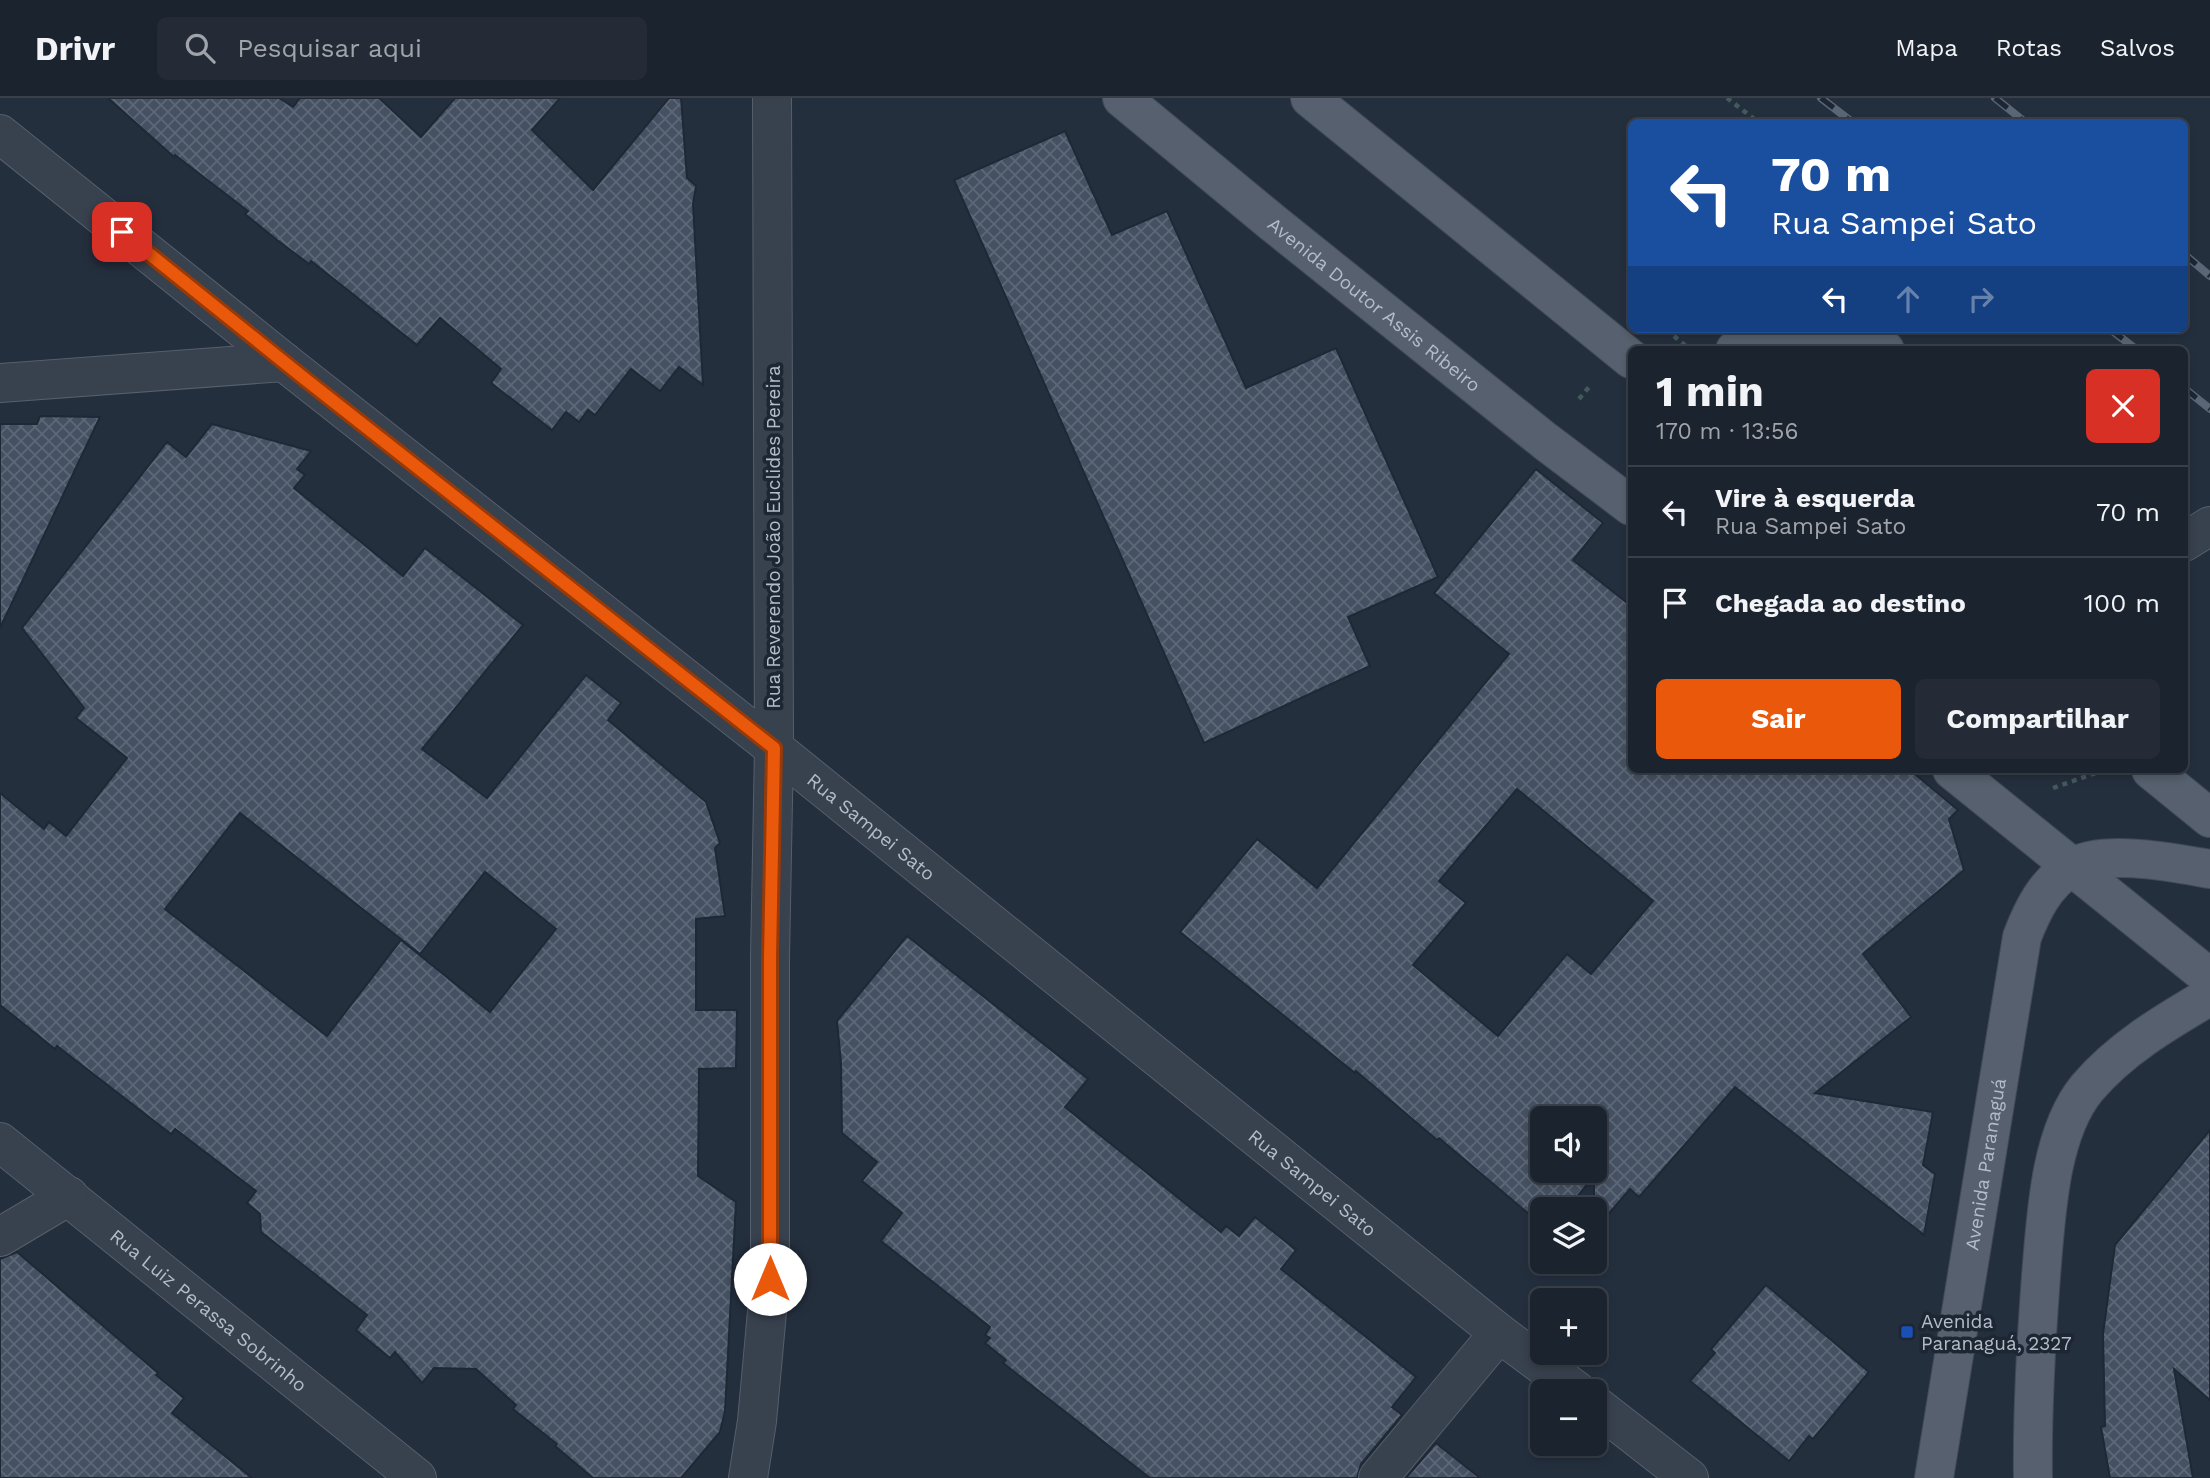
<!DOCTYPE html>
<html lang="pt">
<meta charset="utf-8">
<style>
:root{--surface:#1b232e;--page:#242b36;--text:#f1f3f6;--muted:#a0a4aa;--line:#39404a;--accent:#ea580c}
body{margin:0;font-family:"Work Sans",sans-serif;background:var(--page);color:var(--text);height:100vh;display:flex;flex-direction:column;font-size:26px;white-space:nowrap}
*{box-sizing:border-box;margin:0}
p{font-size:23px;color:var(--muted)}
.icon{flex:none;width:38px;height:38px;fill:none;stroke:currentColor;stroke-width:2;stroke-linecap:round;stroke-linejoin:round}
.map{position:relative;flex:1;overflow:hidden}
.details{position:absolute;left:1628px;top:248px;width:560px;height:427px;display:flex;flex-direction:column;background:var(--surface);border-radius:10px;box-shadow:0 4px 10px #0003,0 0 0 2px var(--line)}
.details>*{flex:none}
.banner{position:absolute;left:1628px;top:21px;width:560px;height:214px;border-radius:10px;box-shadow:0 4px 10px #0003,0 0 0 2px var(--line);background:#1a4fa0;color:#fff;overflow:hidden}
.controls{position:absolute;left:1530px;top:1008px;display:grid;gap:14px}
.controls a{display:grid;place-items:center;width:77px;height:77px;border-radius:10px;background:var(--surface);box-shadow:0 4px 10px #0003,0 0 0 2px var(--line);font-size:35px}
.pin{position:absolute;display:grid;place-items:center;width:60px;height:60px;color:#fff;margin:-30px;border-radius:14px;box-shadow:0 4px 10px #0006}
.me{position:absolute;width:77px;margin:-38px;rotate:0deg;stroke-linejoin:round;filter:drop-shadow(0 0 5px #0008)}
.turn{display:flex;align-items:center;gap:24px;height:147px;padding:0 28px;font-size:32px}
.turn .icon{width:91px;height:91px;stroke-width:2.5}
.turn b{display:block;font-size:49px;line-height:60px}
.lanes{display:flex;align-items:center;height:66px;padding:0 28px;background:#0003;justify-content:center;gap:35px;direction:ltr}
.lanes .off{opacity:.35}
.round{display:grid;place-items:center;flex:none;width:74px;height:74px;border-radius:10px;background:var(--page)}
.headline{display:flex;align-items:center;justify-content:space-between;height:119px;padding:0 28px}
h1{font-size:42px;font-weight:700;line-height:52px}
.action{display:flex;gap:14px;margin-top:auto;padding:14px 28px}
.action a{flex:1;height:80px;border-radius:10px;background:var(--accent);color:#fff;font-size:28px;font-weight:700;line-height:80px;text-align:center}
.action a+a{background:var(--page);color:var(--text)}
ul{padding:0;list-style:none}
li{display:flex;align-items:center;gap:21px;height:91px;padding:0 28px;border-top:2px solid var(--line)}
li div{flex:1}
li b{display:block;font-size:26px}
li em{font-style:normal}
header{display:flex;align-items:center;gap:42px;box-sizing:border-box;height:98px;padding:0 35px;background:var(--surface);border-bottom:2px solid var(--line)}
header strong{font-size:33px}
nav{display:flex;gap:38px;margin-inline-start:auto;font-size:24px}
.search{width:490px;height:63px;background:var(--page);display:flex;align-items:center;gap:18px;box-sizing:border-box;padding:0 24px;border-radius:10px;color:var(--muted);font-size:26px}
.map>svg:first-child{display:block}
</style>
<header>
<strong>Drivr</strong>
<div class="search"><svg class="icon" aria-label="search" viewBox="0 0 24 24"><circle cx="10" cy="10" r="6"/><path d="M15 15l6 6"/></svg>Pesquisar aqui</div>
<nav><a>Mapa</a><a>Rotas</a><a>Salvos</a></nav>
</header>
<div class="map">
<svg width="2210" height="1380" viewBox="0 0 2210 1380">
<defs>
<pattern id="building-cross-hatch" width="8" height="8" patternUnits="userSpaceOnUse" patternTransform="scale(1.75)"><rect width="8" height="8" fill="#455162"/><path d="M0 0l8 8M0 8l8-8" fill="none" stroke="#5d6877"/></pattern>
</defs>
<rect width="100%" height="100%" fill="#242f3e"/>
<g fill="url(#building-cross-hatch)" stroke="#1f2835" stroke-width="2" fill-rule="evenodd">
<polygon points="108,0 279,0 293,9 300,0 379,0 421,39 455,0 560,0 532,32 593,92 669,0 681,0 687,80 696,88 693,106 703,287 679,269 660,293 631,271 595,317 588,312 579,324 566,314 552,332 491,285 501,271 440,220 417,247 311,163 309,166 277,142 245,116 248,113 175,57 174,59"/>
<polygon points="1065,33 1112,137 1167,113 1246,290 1336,250 1438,479 1348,519 1370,568 1204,645 954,82"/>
<polygon points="40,318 100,319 0,530 0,326 37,326"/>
<path d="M 212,326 L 311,353 L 297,371 L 305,377 L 294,390 L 403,478 L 425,450 L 523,527 L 422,651 L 487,700 L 586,577 L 621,605 L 608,622 L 706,704 L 720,745 L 715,750 L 725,818 L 696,821 L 696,912 L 737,912 L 736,970 L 699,971 L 698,1078 L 736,1104 L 725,1313 L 720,1334 L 681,1380 L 593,1380 L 555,1348 L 557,1346 L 513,1311 L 516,1307 L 476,1271 L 434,1270 L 422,1285 L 395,1254 L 390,1260 L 356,1232 L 367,1217 L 261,1134 L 260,1116 L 247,1105 L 256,1093 L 175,1031 L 171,1036 L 57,948 L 55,951 L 0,907 L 0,695 L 44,731 L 49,724 L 66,738 L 127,660 L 76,620 L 84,610 L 22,530 L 167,344 L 186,359 ZM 240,715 L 420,856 L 485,774 L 556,831 L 490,914 L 401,842 L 327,938 L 165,811 Z"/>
<path d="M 1536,371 L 1603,425 L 1573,462 L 1631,508 L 1631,672 L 1910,672 L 1958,712 L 1949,721 L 1964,772 L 1863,856 L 1911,919 L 1815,995 L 1933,1014 L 1923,1067 L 1935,1076 L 1924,1137 L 1735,989 L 1639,1099 L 1630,1091 L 1594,1133 L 1594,1078 L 1567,1111 L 1542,1111 L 1542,1127 L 1439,1040 L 1437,1042 L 1356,973 L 1355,975 L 1180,834 L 1257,741 L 1317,790 L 1509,556 L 1434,495 ZM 1517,691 L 1653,803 L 1591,876 L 1567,856 L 1498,938 L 1413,867 L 1466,805 L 1439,783 ZM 1542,1020 L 1594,1020 L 1594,1073 L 1542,1073 Z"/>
<polygon points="907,838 1088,981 1065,1009 1221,1134 1226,1128 1239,1138 1255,1119 1296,1152 1281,1171 1416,1279 1392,1309 1402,1317 1361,1366 1357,1380 1150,1380 1003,1265 1006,1262 985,1245 990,1240 985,1237 990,1229 881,1143 902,1115 862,1083 877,1064 842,1035 841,965 837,923"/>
<polygon points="2210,1032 2210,1302 2174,1271 2193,1380 2110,1380 2101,1329 2105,1328 2103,1236 2115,1147"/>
<polygon points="17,1154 158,1275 156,1277 184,1300 172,1315 252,1380 0,1380 0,1161"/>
<polygon points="1766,1187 1869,1274 1818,1335 1813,1341 1809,1338 1789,1363 1690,1283 1715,1255 1711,1251"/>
<polygon points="1436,1345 1480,1380 1406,1380"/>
</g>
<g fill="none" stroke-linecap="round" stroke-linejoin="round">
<g stroke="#565f6c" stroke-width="40">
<g id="minor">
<path id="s1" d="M 0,36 L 284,264 L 774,650 L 1499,1235 L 1577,1293"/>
<polyline points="0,285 284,264"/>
<polyline points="2184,444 2210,428"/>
<path id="s2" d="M 0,1044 L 417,1380"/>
<polyline points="0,1139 69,1098"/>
<polyline points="1594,1306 1689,1380"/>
<polyline points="748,1380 757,1323 770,1181 770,859 774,650 772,0"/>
<polyline points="1378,1380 1499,1235"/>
</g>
</g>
<g stroke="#414a57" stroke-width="40">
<g id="major">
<path id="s3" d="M 1122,0 L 1273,125 L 1545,343 L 1631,408"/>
<polyline points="1310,0 1631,261"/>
<path d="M 1735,252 C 1769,229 1852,227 1885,252"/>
<polyline points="1952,672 2210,880"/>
<polyline points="2151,672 2210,720"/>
<path id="s4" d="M 1934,1380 L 2022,839 C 2032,813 2045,785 2071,770 C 2102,750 2175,765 2210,771"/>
<path d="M 2033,1380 C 2032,1312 2036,1245 2041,1178 C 2046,1120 2049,1036 2087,990 C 2121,950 2166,924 2210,898"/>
</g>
</g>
<g stroke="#44595c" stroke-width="4.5" stroke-dasharray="5 5" stroke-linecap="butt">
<polyline points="1727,0 1758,24"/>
<polyline points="1968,231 1970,231"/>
<polyline points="1674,238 1689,251"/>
<polyline points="1579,301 1589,289"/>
<polyline points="2053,690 2104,672"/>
</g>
<use href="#minor" stroke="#38414e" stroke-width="38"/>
<use href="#major" stroke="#56606e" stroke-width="38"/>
<g stroke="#5a6575" stroke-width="8">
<g id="rail">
<polyline points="1821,0 1852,24"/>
<polyline points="1995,0 2025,24"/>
<polyline points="2184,156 2210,178"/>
<polyline points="2110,231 2137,252"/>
<polyline points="2184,290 2210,311"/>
</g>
</g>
<use href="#rail" stroke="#1d2633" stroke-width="5" stroke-dasharray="16" stroke-linecap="butt"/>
</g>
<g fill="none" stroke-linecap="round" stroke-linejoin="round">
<g stroke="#983908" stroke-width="18">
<polyline id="route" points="122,134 305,281 774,650 770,859 770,1181"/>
</g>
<use href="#route" stroke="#ea580c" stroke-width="12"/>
</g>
<rect fill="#1a4fb4" stroke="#1d2633" stroke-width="2.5" x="1900" y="1227" width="14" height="14" rx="3.5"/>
<g text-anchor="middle" stroke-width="7" stroke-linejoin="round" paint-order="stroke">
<g font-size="19" fill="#b4bcc9" stroke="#1d2633">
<text dy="7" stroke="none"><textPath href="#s3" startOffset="326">Avenida Doutor Assis Ribeiro</textPath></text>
<text transform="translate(773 439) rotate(-90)" y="7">Rua Reverendo João Euclides Pereira</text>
<text dy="7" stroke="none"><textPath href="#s1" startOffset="1113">Rua Sampei Sato</textPath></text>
<text dy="7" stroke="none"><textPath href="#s4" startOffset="318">Avenida Paranaguá</textPath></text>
<text dy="7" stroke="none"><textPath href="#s1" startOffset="1680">Rua Sampei Sato</textPath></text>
<text dy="7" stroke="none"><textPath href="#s2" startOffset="268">Rua Luiz Perassa Sobrinho</textPath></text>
</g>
<g font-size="19" fill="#b4bcc9" stroke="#1d2633" text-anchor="start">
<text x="1921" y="1230">Avenida<tspan x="1921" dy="22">Paranaguá, 2327</tspan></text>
</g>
</g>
</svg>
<div class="controls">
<a><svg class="icon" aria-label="sound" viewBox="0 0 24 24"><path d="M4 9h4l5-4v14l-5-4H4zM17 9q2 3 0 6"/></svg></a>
<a><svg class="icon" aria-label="layers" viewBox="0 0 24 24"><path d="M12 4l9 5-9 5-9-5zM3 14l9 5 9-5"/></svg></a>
<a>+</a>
<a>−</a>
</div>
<div class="pin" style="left:122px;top:134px;background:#d93025"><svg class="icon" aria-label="arrive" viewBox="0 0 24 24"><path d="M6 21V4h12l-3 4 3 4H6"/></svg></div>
<svg class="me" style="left:770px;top:1181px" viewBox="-20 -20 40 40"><circle r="19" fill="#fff"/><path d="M0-13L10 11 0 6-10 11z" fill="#ea580c"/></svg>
<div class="banner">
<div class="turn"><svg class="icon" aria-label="left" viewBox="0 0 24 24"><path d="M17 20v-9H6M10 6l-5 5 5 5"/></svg><div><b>70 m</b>Rua Sampei Sato</div></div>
<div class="lanes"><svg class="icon" aria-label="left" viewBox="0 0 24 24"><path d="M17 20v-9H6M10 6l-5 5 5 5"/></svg><svg class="icon off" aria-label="ahead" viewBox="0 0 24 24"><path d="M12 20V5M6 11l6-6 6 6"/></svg><svg class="icon off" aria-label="right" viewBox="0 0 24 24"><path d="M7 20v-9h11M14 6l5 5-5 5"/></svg></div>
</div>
<section class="details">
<div class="headline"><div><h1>1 min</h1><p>170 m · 13:56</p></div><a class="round" style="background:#d93025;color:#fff"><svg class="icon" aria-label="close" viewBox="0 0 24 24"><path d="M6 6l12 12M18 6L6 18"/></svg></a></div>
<ul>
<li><svg class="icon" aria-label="left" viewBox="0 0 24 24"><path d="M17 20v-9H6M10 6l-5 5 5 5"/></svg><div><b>Vire à esquerda</b><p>Rua Sampei Sato</p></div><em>70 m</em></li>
<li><svg class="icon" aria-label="arrive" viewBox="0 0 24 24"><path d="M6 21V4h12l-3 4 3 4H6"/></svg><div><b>Chegada ao destino</b></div><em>100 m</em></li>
</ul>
<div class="action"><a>Sair</a><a>Compartilhar</a></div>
</section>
</div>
